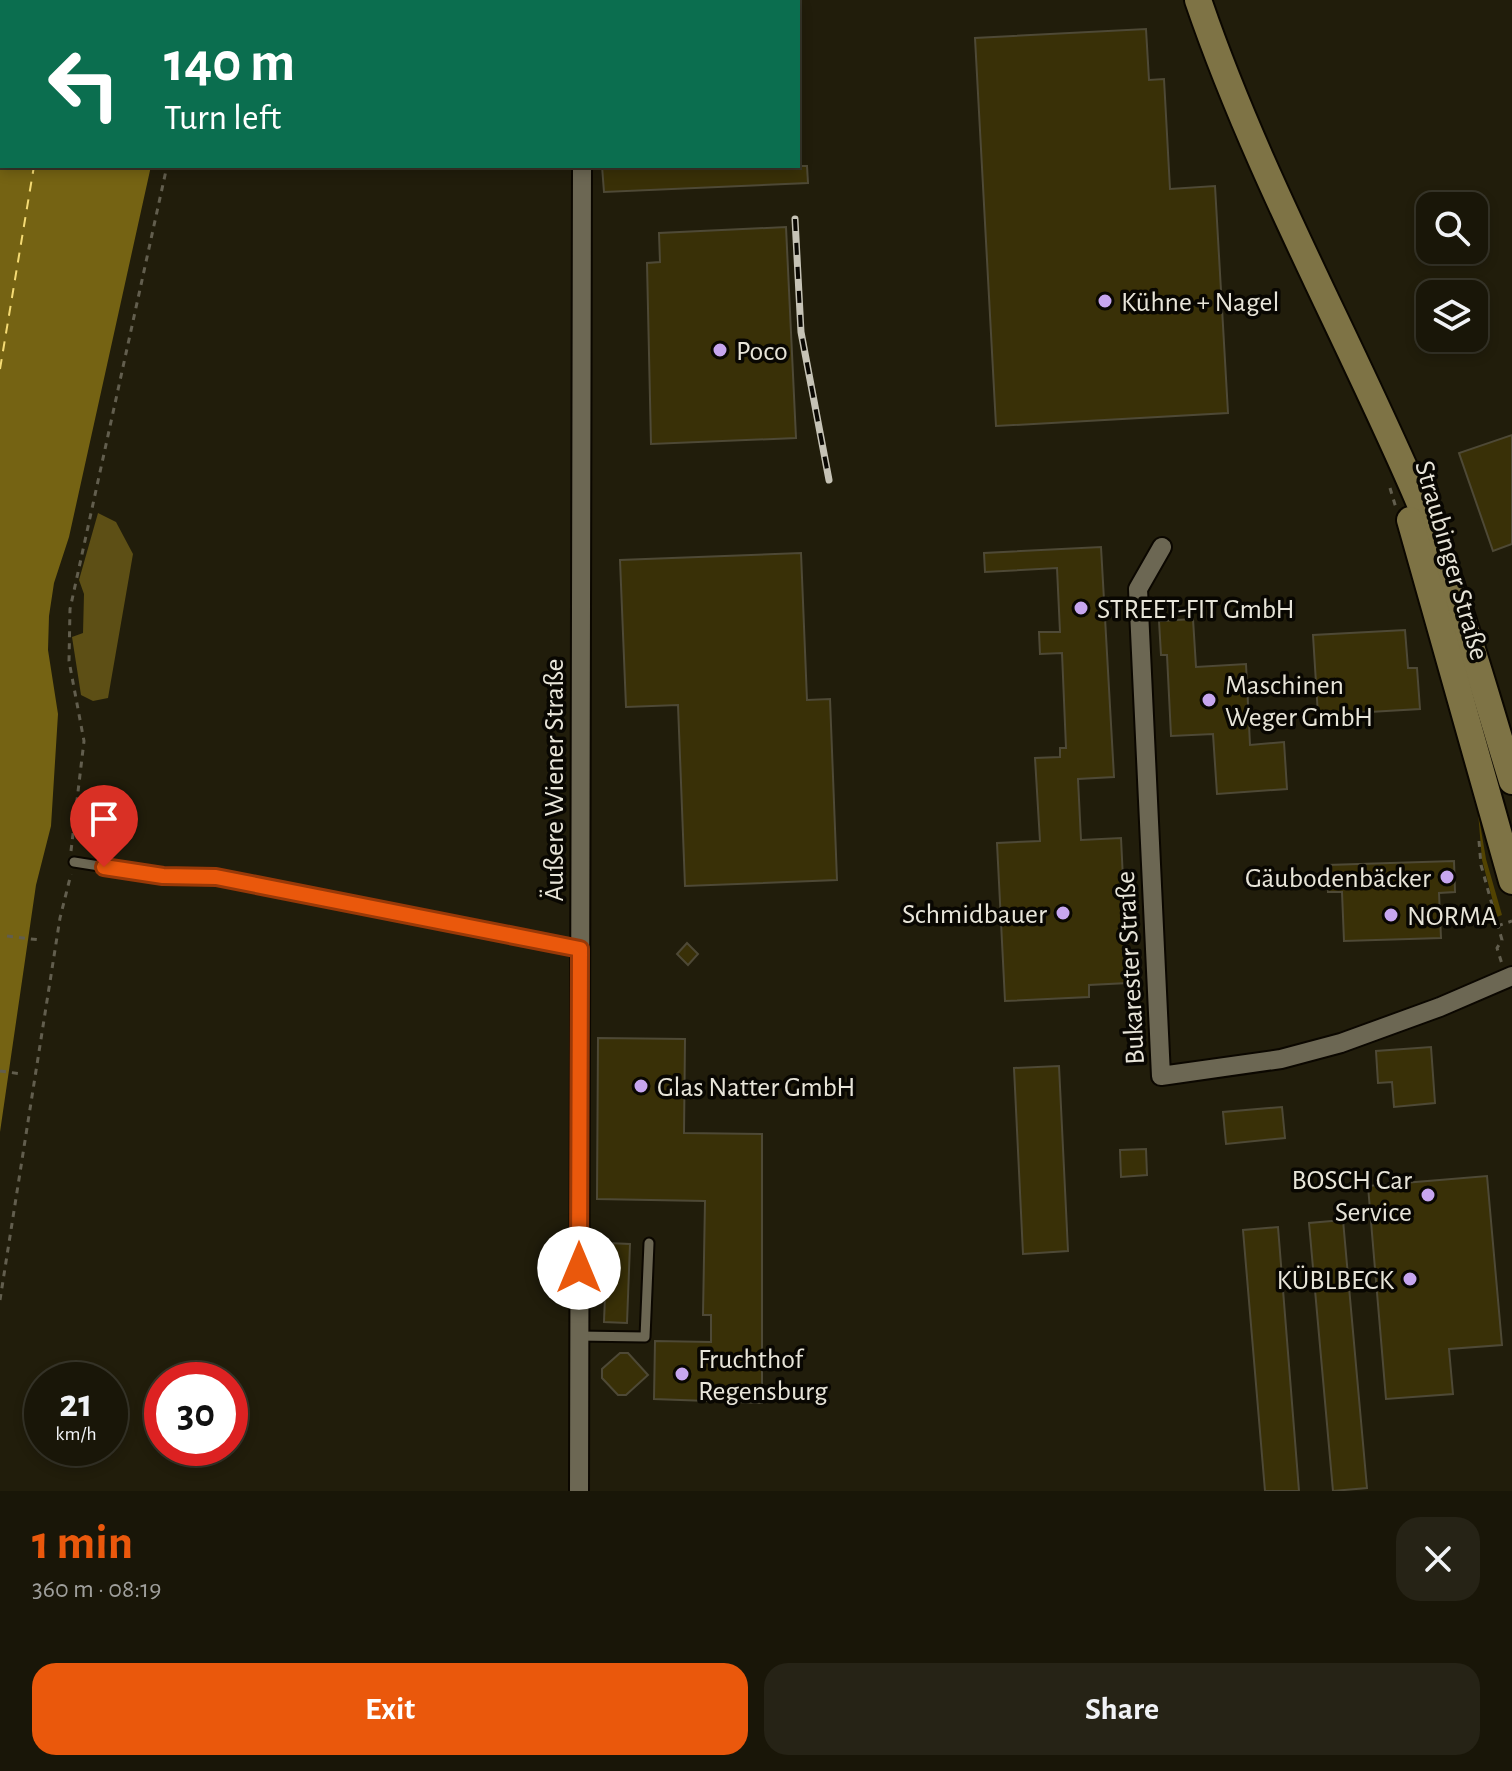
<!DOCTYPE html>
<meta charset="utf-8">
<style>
:root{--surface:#191608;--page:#262316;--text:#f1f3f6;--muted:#9f9f9c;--line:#373529;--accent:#ea580c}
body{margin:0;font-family:"Alegreya Sans",sans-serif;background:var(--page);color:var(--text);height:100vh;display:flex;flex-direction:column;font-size:30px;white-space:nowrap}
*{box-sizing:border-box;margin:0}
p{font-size:26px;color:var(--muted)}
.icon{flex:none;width:44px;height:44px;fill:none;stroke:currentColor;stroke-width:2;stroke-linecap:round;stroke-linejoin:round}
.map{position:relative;height:1491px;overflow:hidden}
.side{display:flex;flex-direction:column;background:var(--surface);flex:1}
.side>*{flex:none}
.top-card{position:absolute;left:0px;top:0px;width:800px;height:168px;box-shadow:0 4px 12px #0003,0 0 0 2px var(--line);background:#0b6e4f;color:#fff;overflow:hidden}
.fabs{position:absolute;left:1416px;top:192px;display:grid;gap:16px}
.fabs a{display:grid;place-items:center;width:72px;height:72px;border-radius:16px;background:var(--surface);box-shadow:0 4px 12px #0003,0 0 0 2px var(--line);font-size:40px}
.speed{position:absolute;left:24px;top:1362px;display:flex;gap:16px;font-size:40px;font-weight:700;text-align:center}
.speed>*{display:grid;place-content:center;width:104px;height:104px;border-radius:50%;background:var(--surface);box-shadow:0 4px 12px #0003,0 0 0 2px var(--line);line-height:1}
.speed small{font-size:20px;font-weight:400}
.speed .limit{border:12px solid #d22;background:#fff;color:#111}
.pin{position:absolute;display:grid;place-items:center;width:68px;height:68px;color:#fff;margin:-82px -34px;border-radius:50% 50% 50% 0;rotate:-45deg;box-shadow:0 0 8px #0007}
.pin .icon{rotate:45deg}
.me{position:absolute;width:88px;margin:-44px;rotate:0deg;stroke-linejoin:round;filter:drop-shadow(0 0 6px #0008)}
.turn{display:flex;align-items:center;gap:28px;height:168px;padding:0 32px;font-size:36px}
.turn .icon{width:104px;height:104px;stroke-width:2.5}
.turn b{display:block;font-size:56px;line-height:68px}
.round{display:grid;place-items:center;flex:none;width:84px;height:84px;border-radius:24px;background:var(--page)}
.summary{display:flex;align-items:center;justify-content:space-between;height:136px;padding:0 32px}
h1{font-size:48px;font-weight:700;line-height:60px;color:var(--accent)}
.cta{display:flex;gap:16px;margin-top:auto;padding:16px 32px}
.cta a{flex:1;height:92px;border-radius:24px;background:var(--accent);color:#fff;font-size:32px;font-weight:700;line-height:92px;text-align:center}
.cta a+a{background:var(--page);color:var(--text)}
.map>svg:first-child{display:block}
</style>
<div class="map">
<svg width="1512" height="1491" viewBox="0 0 1512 1491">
<rect width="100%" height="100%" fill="#211d0b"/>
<polygon fill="#524301" points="1478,812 1486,859 1502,915 1497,917 1482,860"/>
<polygon fill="#5d4f15" points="98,513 116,522 133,554 108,698 93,701 81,695 72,637 83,633 84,594 79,580"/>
<polygon fill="#756313" points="0,0 191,0 2,2 2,166 151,166 69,537 54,583 49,616 48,650 58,714 51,826 36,885 0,1132"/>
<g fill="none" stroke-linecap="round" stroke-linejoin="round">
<g stroke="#f5db74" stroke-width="2" stroke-dasharray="10 8" stroke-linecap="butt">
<polyline points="60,2 60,0"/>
<polyline points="0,369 34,166"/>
</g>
</g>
<g fill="#393007" stroke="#4e4936" stroke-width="2">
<polygon points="1146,29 1149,80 1164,79 1170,189 1215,186 1228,413 996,426 975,38"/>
<polygon points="602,166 807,166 808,183 604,192"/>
<polygon points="786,227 796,438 651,444 647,263 660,262 659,233"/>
<polygon points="1512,435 1512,544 1493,551 1459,453"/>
<polygon points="1101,547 1114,777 1078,779 1081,840 1121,838 1128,983 1089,985 1089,997 1005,1001 997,843 1040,841 1035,758 1060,757 1060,748 1066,748 1062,653 1040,654 1039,632 1060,632 1057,568 985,572 984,553"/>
<polygon points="801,553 807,700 830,699 837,880 685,886 678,705 626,707 620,560"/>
<polygon points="1193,619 1196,667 1246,664 1250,745 1284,742 1287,789 1217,794 1213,734 1171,736 1167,655 1161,655 1159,621"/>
<polygon points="1405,630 1408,668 1417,668 1420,709 1318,715 1313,635"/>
<polygon points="114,802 126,803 125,820 113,819"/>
<polygon points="1454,861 1455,892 1439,893 1441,938 1344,941 1342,892 1328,892 1327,865"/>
<polygon points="687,943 698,954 688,965 677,954"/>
<polygon points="598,1038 685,1039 684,1133 762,1134 762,1403 654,1399 655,1341 711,1342 711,1315 703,1315 705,1201 597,1199"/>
<polygon points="1431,1047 1435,1103 1394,1107 1392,1082 1378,1083 1376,1051"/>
<polygon points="1059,1066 1068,1251 1023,1254 1014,1068"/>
<polygon points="1282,1107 1285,1138 1226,1144 1223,1112"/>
<polygon points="1146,1149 1147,1175 1121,1177 1120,1150"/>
<polygon points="1487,1176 1502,1345 1449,1349 1453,1394 1386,1399 1368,1186"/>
<polygon points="1343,1220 1367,1488 1333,1491 1309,1223"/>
<polygon points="1278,1227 1299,1491 1265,1491 1243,1230"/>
<polygon points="607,1243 630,1244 627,1323 604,1322"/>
<polygon points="620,1353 628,1353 648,1375 626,1395 618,1395 602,1378 602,1369"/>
</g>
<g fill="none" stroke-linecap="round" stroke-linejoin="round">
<g stroke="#0b0700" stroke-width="13">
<g id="lane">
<polyline points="74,862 163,876 216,877 580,949"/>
<polyline points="578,1336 645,1337 649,1243"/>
</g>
</g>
<g stroke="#0b0700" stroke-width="22">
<g id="street">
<polyline points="579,0 579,2"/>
<polyline points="1162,547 1138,589 1161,1076 1281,1059 1341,1043 1440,1007 1512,976"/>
<polyline points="579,1491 582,166"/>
</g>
</g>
<g stroke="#0b0700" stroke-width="30">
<g id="secondary">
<path d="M 1198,0 C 1257,173 1346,332 1418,499 C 1457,591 1483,686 1512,781"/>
<polyline points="1410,520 1512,881"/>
</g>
</g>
<g stroke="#625e4e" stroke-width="3" stroke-dasharray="6 6" stroke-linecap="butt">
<polyline points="202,2 202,0"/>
<polyline points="1390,488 1396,508"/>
<polyline points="1479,841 1481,865 1502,940 1497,948 1502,964"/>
<polyline points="71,851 84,741 69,661 70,609 167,166"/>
<polyline points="1497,926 1512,921"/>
<polyline points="7,936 40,940"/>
<polyline points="0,1071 22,1074"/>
<polyline points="0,1300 60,918 71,874"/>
</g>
<use href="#lane" stroke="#6c6753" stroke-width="9"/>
<use href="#street" stroke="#6c6753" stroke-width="18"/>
<use href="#secondary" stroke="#7e7345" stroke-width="26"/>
<g stroke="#c6c3b6" stroke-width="7">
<polyline id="rail" points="795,219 801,332 829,480"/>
</g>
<use href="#rail" stroke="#090702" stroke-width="4" stroke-dasharray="12" stroke-linecap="butt"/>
</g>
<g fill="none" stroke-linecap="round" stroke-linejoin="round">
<g stroke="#983908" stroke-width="20">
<polyline id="route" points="104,867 163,876 216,877 580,949 579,1268"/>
</g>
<use href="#route" stroke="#ea580c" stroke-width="14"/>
</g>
<g fill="#c7a6ef" stroke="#090702" stroke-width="3">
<circle cx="1105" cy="301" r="8"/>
<circle cx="720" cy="350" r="8"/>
<circle cx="1081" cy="608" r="8"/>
<circle cx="1209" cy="700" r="8"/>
<circle cx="1447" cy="877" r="8"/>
<circle cx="1063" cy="913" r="8"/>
<circle cx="1391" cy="915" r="8"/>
<circle cx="641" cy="1086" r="8"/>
<circle cx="1428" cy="1195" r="8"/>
<circle cx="1410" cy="1279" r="8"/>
<circle cx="682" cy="1374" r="8"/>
</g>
<g text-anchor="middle" stroke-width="7" stroke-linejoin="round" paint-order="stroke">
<g font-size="28" fill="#e8e5d9" stroke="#090702" text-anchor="start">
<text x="1121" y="311">Kühne + Nagel</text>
<text x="736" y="360">Poco</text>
<text x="1097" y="618">STREET-FIT GmbH</text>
<text x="1225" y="694">Maschinen<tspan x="1225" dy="32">Weger GmbH</tspan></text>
<text x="1431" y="887" text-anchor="end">Gäubodenbäcker</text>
<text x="1047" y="923" text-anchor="end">Schmidbauer</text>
<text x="1407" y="925">NORMA</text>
<text x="657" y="1096">Glas Natter GmbH</text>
<text x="1412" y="1189" text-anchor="end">BOSCH Car<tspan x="1412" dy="32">Service</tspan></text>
<text x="1394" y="1289" text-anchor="end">KÜBLBECK</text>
<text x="698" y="1368">Fruchthof<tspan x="698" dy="32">Regensburg</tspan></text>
</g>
<g font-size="28" fill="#e8e5d9" stroke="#090702">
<text transform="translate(1453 560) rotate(74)" y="10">Straubinger Straße</text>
<text transform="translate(553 780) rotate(-90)" y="10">Äußere Wiener Straße</text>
<text transform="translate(1129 968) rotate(-93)" y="10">Bukarester Straße</text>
</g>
</g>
</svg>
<div class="fabs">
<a><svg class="icon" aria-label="search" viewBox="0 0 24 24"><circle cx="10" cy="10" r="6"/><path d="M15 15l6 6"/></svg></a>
<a><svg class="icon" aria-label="layers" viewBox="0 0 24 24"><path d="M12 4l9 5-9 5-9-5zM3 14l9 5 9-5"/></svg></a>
</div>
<div class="speed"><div>21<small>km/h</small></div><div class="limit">30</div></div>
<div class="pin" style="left:104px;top:867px;background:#d93025"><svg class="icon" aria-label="arrive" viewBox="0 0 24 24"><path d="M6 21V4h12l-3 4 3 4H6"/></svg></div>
<svg class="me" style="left:579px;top:1268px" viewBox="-20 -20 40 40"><circle r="19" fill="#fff"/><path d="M0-13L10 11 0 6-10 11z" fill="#ea580c"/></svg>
<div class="top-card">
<div class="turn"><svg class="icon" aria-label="left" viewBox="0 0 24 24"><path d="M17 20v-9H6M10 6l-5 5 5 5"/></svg><div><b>140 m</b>Turn left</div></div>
</div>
</div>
<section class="side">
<div class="summary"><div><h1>1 min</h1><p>360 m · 08:19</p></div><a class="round"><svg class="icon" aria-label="close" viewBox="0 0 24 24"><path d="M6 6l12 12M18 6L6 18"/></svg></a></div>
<div class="cta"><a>Exit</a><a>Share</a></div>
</section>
